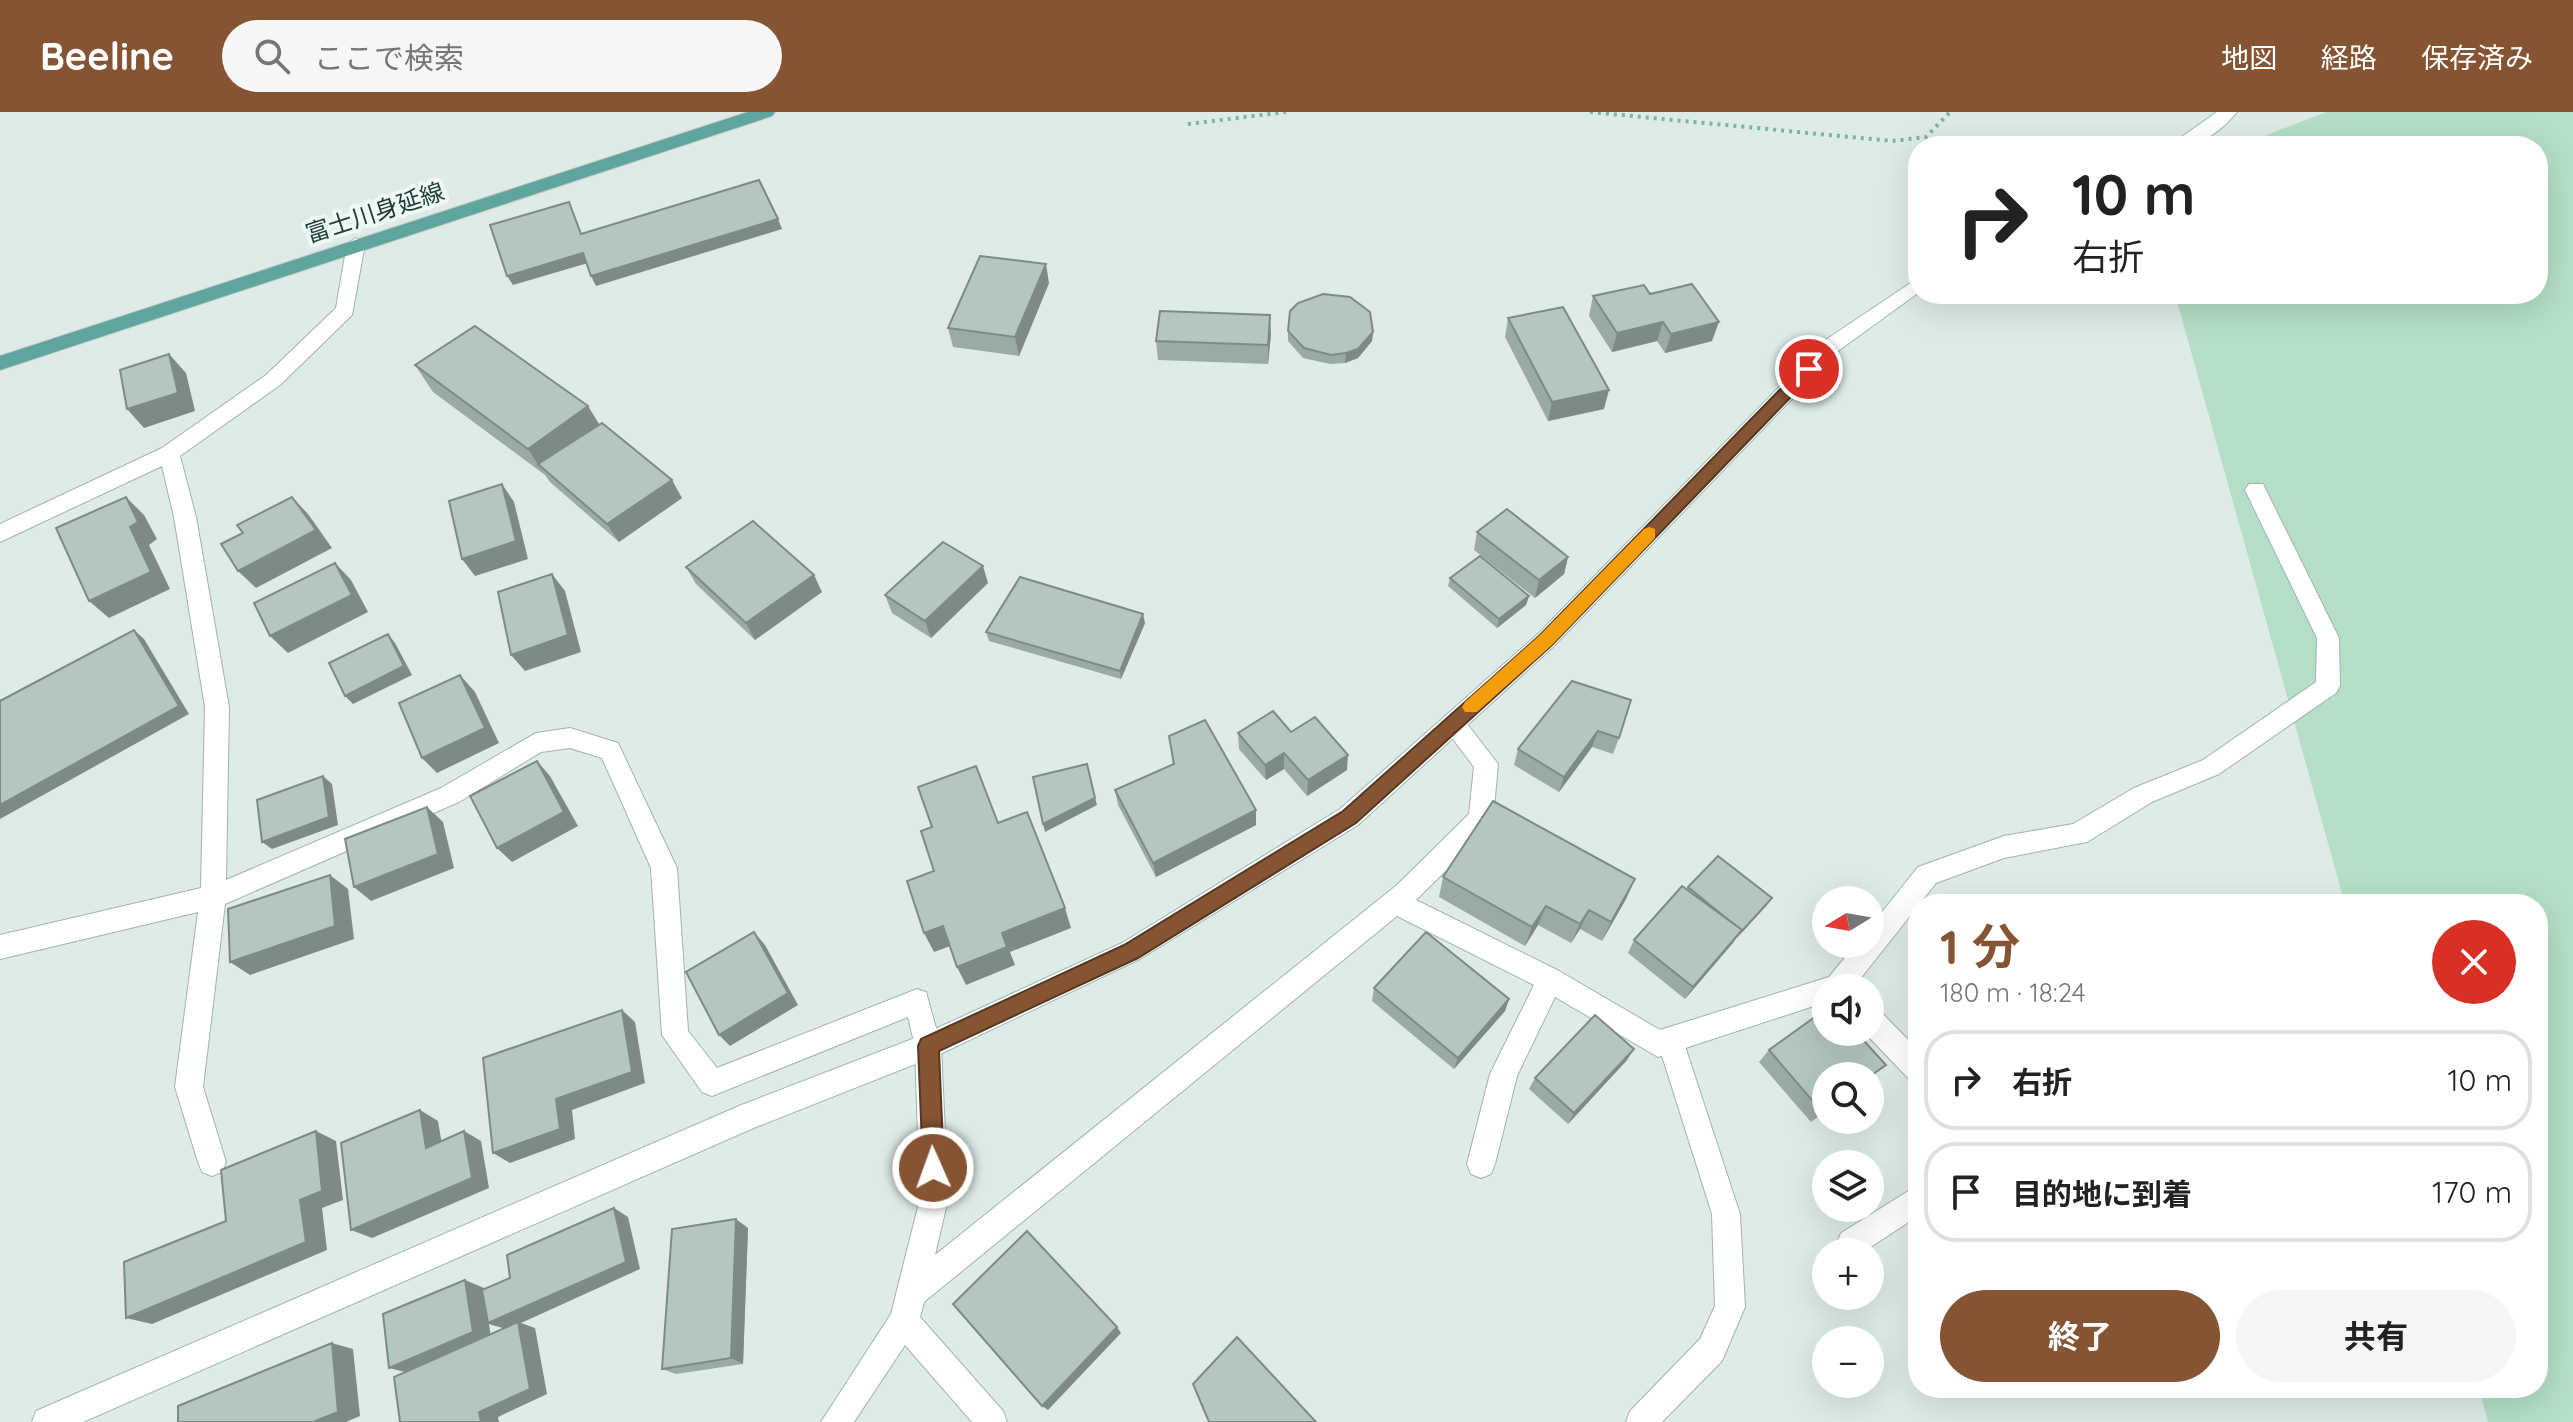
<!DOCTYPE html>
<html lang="ja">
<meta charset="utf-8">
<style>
:root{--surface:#fff;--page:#f6f6f6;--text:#222;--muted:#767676;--line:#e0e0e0;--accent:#855433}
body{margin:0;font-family:Quicksand,"Noto Sans JP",sans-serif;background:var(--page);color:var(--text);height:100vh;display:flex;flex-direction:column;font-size:30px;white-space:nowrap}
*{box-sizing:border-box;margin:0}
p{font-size:26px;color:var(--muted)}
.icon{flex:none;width:44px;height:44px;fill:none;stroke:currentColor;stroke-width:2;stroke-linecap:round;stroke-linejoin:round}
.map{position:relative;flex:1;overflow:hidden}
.panel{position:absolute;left:1908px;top:782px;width:640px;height:504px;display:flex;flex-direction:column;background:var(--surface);border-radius:32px;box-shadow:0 8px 32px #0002}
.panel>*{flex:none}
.guide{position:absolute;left:1908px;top:24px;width:640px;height:168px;border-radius:32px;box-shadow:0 8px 32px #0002;background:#fff;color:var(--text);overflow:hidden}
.needle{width:52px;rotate:259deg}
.buttons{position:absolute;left:1812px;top:774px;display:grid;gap:16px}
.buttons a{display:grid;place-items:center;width:72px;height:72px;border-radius:50%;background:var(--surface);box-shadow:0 8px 32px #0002;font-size:40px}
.pin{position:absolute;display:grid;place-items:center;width:68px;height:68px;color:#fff;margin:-34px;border:4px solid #fff;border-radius:50%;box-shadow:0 2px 8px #0007}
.me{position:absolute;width:88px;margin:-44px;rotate:358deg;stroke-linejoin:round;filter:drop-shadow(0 0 6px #0008)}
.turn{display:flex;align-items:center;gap:28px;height:168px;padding:0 32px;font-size:36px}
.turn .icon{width:104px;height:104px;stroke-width:2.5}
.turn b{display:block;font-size:56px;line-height:68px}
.round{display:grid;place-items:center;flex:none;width:84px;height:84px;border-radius:42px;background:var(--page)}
.head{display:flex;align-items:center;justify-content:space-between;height:136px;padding:0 32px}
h1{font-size:48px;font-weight:700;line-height:60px;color:var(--accent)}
.button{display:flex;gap:16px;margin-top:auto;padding:16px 32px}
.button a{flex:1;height:92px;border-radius:48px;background:var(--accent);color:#fff;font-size:32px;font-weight:700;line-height:92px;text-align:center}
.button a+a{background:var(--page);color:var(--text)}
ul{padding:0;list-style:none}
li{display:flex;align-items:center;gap:24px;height:100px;margin:0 16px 12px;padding:0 16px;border:4px solid var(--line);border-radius:32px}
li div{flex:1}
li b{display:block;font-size:30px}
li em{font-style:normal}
header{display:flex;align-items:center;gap:48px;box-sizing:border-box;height:112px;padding:0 40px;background:var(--accent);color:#fff}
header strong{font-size:38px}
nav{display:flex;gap:44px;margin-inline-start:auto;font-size:28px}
.search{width:560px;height:72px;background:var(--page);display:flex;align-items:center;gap:20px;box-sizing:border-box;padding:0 28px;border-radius:44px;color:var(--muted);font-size:30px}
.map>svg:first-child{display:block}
</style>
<header>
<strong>Beeline</strong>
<div class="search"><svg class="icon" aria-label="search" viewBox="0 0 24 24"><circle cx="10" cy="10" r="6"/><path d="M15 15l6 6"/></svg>ここで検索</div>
<nav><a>地図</a><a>経路</a><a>保存済み</a></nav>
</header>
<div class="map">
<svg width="2573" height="1310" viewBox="0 0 2573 1310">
<rect width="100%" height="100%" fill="#deebe7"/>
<polygon fill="#b4dfc6" points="2326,0 2573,0 2573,1310 2488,1310 2479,1276 2538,1276 2538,792 2345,792 2175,182 2538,182 2538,34 2239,34"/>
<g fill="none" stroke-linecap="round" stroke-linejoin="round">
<g stroke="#a1b3af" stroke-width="2">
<polygon id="lane" points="1670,915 1679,919 1683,928 1740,1102 1745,1195 1722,1249 1662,1310 1626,1310 1630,1299 1700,1227 1715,1194 1712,1102 1657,928 1661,919"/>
</g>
<g stroke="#a1b3af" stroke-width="2">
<g id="street">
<polygon points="356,126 365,132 352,203 280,273 180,344 196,405 229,595 226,768 441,676 536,621 570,616 618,631 677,756 688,919 717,956 917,877 926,880 941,934 948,1087 935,1143 1397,773 1469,702 1474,655 1441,611 1445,604 1453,601 1461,604 1498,652 1493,707 1490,715 1416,788 1559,859 1660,918 1829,865 1856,832 1870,832 1870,815 1918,755 2004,724 2073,712 2134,676 2203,648 2316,570 2317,526 2245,378 2249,372 2263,372 2339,526 2340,574 2336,581 2219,662 2152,690 2087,730 2004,746 1936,771 1853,876 1826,876 1826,890 1658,945 1555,885 1517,964 1495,1052 1491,1062 1481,1066 1471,1062 1467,1052 1490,962 1534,873 1397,804 924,1190 920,1205 1003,1299 1007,1310 972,1310 905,1233 854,1310 821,1310 891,1202 920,1087 915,934 908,905 712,984 702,980 662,923 651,756 602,646 570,636 541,640 459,690 225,792 203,975 226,1050 222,1060 212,1064 202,1060 198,1050 175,975 198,800 0,847 0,823 201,776 205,595 174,405 162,354 0,430 0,412 162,336 266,263 336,196 347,132"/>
<polygon points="1870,894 1879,898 1918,938 1918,970 1908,966 1864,920 1870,920"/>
<polygon points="1918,1073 1918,1104 1863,1140 1840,1140 1837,1131 1841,1121"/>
</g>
</g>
<g stroke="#9cb8b2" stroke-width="2">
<g id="secondary">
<path d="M 2217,0 L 2237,0 C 2218,23 2199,34 2169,34 Z"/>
<polygon points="1918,166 1918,181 1838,239 1554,534 1358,713 1140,847 938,943 756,1015 83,1310 32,1310 36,1299 739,994 920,924 1122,831 1340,697 1538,522 1824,229"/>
</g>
</g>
<g stroke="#c0c8c7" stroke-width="2">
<polygon id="primary" points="748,0 775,0 772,4 0,258 0,244"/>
</g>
<g stroke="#7bb2a9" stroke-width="4" stroke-dasharray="3 5" stroke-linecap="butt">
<polyline points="1590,0 1892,29 1926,25 1950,0"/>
<polyline points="1188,12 1286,0"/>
</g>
<use href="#lane" fill="#fff" fill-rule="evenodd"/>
<use href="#street" fill="#fff" fill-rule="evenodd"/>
<use href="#secondary" fill="#fff" fill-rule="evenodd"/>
<use href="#primary" fill="#5ea59d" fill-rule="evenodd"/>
</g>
<g fill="#9aaaa6">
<polygon points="1049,171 1019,244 953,235 948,216"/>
<polygon points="1650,182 1712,229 1665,241 1657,229 1612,240 1589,204 1593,184"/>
<polygon points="1508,206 1604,297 1548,309 1505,225"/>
<polygon points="1288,219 1373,220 1372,229 1358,246 1345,251 1330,252 1303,246 1288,229"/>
<polygon points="1271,222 1268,252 1158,248 1156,229"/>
<polygon points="415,253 599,313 682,386 619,430 550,370 545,363 433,280"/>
<polygon points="1477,420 1568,445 1564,462 1535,486 1474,438"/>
<polygon points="686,455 822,480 755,528 696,472"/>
<polygon points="1450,466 1529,484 1526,493 1497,516 1448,474"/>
<polygon points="988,471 931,526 892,501 885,483"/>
<polygon points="1145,511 1121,567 989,529 986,520"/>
<polygon points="1572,569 1619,626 1613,642 1592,635 1559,680 1514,653 1518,637"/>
<polygon points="1291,620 1347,658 1307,684 1284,657 1266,668 1239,637 1238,621"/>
<polygon points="1169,624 1256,698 1256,713 1156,765 1118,693 1115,678 1173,653"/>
<polygon points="1443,765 1626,787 1602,829 1580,817 1571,831 1538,813 1525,834 1439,785"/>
<polygon points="1688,775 1767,793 1737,825 1685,887 1628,841 1634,828"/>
<polygon points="1374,876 1509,887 1505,899 1454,957 1372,889"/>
<polygon points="1769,938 1886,953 1870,966 1870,964 1826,964 1826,999 1811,1010 1759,950"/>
<polygon points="1627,948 1568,1012 1529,977 1535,966"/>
<polygon points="748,1116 743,1252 676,1262 662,1257"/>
</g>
<g fill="#7d8b87">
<polygon points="778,107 782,117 596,174 591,164"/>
<polygon points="583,141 588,151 513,173 507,164"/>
<polygon points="1046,152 1049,171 1019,244 1015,225"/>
<polygon points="1270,203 1271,222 1268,252 1268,233"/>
<polygon points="1663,210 1657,229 1612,240 1617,221"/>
<polygon points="1719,210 1712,229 1665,241 1671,222"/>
<polygon points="1373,220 1372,229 1358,246 1345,251 1346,241"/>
<polygon points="169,242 186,261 195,299 144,316 127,297"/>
<polygon points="1609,278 1604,297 1548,309 1552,290"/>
<polygon points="588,294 604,320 538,352 545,363 528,337"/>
<polygon points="672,368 682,386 619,430 607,412"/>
<polygon points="502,372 514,390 528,447 475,464 462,447"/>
<polygon points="126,385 144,403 157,427 149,433 170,477 109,506 89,489 130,415"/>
<polygon points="292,385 308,402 332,436 256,476 238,459"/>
<polygon points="1568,445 1564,462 1535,486 1539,468"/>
<polygon points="335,451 351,468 368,500 288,541 270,524"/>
<polygon points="983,454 988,471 931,526 925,509"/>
<polygon points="552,462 565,479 581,540 525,559 511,543"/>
<polygon points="814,463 822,480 755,528 746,511"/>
<polygon points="1529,484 1526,493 1497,516 1499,507"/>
<polygon points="1143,502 1145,511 1121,567 1120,559"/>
<polygon points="134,518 144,527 189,602 0,707 0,693"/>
<polygon points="388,522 395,531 412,563 353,592 345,584"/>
<polygon points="460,563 475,580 499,631 437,661 422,646"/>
<polygon points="1598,619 1592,635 1559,680 1564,665"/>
<polygon points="1284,641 1284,657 1266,668 1265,653"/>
<polygon points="1348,643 1347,658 1307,684 1308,668"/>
<polygon points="537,649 550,664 578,714 512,750 497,736"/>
<polygon points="323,664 332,672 338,713 272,737 262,730"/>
<polygon points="1095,686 1097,693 1045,720 1043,712"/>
<polygon points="427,695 443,710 454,756 371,789 354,775"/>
<polygon points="1256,698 1256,713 1156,765 1153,751"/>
<polygon points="330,763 348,777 354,827 250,863 230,850"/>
<polygon points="1635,767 1626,787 1602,829 1611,810"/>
<polygon points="1772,786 1767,793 1737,826 1742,819"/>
<polygon points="1546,794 1538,813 1525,834 1532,815"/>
<polygon points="1065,796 1071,816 1010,840 1015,853 966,873 957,855 1002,821"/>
<polygon points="1589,798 1580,817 1571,831 1580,812"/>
<polygon points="943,814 953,833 934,840 924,821"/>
<polygon points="1742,818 1733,831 1685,887 1693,875"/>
<polygon points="754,820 765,833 798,893 730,934 719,923"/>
<polygon points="1509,887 1505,899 1454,957 1458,946"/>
<polygon points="622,898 635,910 645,971 572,998 575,1027 510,1051 493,1041 556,987"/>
<polygon points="1634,937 1627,948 1568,1012 1574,1001"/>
<polygon points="420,998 438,1009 444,1045 426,1036"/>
<polygon points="316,1019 336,1029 343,1088 322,1096 327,1138 152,1212 126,1206 300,1088"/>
<polygon points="464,1019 481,1029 489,1076 372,1126 351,1118"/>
<polygon points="614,1096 628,1105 640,1157 521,1211 535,1216 547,1282 498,1305 499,1310 481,1310 479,1300 506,1217 489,1212 491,1226 409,1261 389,1256 465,1168 484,1176 489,1211"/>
<polygon points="736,1107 748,1116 743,1252 731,1246"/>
<polygon points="1117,1215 1121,1221 1048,1298 1042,1294"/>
<polygon points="332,1231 353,1237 360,1304 346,1310 313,1310"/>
</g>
<g fill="#b3c6c1" stroke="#7d8b87" stroke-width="2">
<polygon points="759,68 778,107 591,164 583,141 507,164 490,113 569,90 581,122"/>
<polygon points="980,144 1046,152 1015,225 948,216"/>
<polygon points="1692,172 1719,210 1671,222 1663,210 1617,221 1593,184 1644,173 1650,182"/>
<polygon points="1323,182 1350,185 1370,200 1373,220 1358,237 1346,241 1331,243 1304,236 1288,219 1290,199 1298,191"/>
<polygon points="1563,195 1609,278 1552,290 1508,206"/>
<polygon points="1160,199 1270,203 1268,233 1156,229"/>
<polygon points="475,214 588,294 528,337 415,253"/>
<polygon points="169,242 178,281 127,297 120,258"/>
<polygon points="602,311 672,368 607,412 538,352"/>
<polygon points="502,372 516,429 462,447 449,389"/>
<polygon points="126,385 138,410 130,415 151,460 89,489 56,416"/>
<polygon points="292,385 316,418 238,459 221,432 243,421 237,413"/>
<polygon points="1507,397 1568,445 1539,468 1477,420"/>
<polygon points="753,409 814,463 746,511 686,455"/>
<polygon points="943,430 983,454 925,509 885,483"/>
<polygon points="1480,444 1529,484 1499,507 1450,466"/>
<polygon points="335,451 352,483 270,524 254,491"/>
<polygon points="552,462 568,523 511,543 498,480"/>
<polygon points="1020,465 1143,502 1120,559 986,520"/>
<polygon points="134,518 179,594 0,693 0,589"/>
<polygon points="388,522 404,554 345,584 329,551"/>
<polygon points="460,563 485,616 422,646 399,591"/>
<polygon points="1572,569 1631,588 1619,626 1598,619 1564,665 1518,637"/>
<polygon points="1273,599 1291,620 1315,605 1348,643 1308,668 1284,641 1265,653 1238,621"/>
<polygon points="1205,608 1256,698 1153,751 1115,678 1174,652 1169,624"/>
<polygon points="537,649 564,700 497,736 470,684"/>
<polygon points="1087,652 1095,686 1043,712 1033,665"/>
<polygon points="976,654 998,711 1027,700 1065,796 1002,821 1007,835 957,855 943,814 924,821 907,769 934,759 921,719 932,715 918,675"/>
<polygon points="323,664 329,705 262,730 257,688"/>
<polygon points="1493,689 1635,767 1611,810 1589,798 1580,812 1546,794 1532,815 1443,765"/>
<polygon points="427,695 438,742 354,775 345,727"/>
<polygon points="1718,744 1772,786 1742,819 1688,775"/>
<polygon points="330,763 335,814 230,850 228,797"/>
<polygon points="1682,774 1742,818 1693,875 1634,828"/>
<polygon points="754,820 788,881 719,923 686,860"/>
<polygon points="1426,820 1509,887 1458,946 1374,876"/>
<polygon points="1826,897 1826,920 1856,920 1886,953 1870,964 1826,964 1826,997 1822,1000 1769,938"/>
<polygon points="622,898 632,960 556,987 560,1017 493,1041 483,946"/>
<polygon points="1595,903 1634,937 1574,1001 1535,966"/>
<polygon points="420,998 426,1036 464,1019 472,1066 351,1118 341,1031"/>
<polygon points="316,1019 322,1079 300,1088 306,1130 126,1206 124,1150 226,1109 221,1058"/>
<polygon points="614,1096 626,1150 488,1211 482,1178 510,1166 507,1143"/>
<polygon points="736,1107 731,1246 662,1257 672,1117"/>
<polygon points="1027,1119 1117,1215 1042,1294 953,1192"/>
<polygon points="465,1168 473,1220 389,1256 383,1202"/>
<polygon points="518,1210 530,1277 479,1300 481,1310 400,1310 394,1265"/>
<polygon points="1237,1225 1316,1310 1209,1310 1193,1272"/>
<polygon points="332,1231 338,1300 313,1310 178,1310 178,1294"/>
</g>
<polygon fill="#855433" stroke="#563721" stroke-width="2" points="1809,252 1817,257 1814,261 1552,533 1356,711 1138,846 939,939 944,1056 941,1064 933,1067 926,1064 923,1056 918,934 921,927 1124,833 1343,699 1540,523 1804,253"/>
<polygon fill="#f59e0b" points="1649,415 1655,417 1655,426 1552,533 1477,600 1465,600 1462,595 1465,590 1540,523 1644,417"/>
<g text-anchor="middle" stroke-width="8" stroke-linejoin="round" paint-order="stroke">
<g font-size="24" fill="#1e3c38" stroke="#eef8f4">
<text transform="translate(375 101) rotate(-18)" y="8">富士川身延線</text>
</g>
</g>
</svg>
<div class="buttons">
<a><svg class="needle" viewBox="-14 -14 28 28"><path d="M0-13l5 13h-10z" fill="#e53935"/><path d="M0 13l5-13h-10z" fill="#767676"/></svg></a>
<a><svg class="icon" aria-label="sound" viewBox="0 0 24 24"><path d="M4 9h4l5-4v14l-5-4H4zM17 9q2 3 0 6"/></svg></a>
<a><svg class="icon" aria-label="search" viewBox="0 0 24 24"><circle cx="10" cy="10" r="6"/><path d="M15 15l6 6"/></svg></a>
<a><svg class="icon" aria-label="layers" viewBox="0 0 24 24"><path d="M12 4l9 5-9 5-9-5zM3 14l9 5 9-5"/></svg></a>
<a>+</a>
<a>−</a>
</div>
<div class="pin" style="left:1809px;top:257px;background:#d93025"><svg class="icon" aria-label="arrive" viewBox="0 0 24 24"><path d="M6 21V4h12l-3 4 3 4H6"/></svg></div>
<svg class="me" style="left:933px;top:1056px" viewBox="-20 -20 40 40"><circle r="17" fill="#855433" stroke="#fff" stroke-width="3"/><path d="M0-11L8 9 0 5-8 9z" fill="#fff"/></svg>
<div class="guide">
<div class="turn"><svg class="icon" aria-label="right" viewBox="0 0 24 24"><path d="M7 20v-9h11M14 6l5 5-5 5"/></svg><div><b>10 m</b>右折</div></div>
</div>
<section class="panel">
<div class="head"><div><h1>1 分</h1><p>180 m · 18:24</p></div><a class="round" style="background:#d93025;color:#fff"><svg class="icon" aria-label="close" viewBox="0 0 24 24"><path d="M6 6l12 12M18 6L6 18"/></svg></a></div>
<ul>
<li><svg class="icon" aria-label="right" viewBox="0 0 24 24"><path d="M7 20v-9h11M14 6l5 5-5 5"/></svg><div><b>右折</b></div><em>10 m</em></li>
<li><svg class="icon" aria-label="arrive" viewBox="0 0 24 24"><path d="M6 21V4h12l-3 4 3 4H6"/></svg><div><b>目的地に到着</b></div><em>170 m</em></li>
</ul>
<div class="button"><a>終了</a><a>共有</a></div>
</section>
</div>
